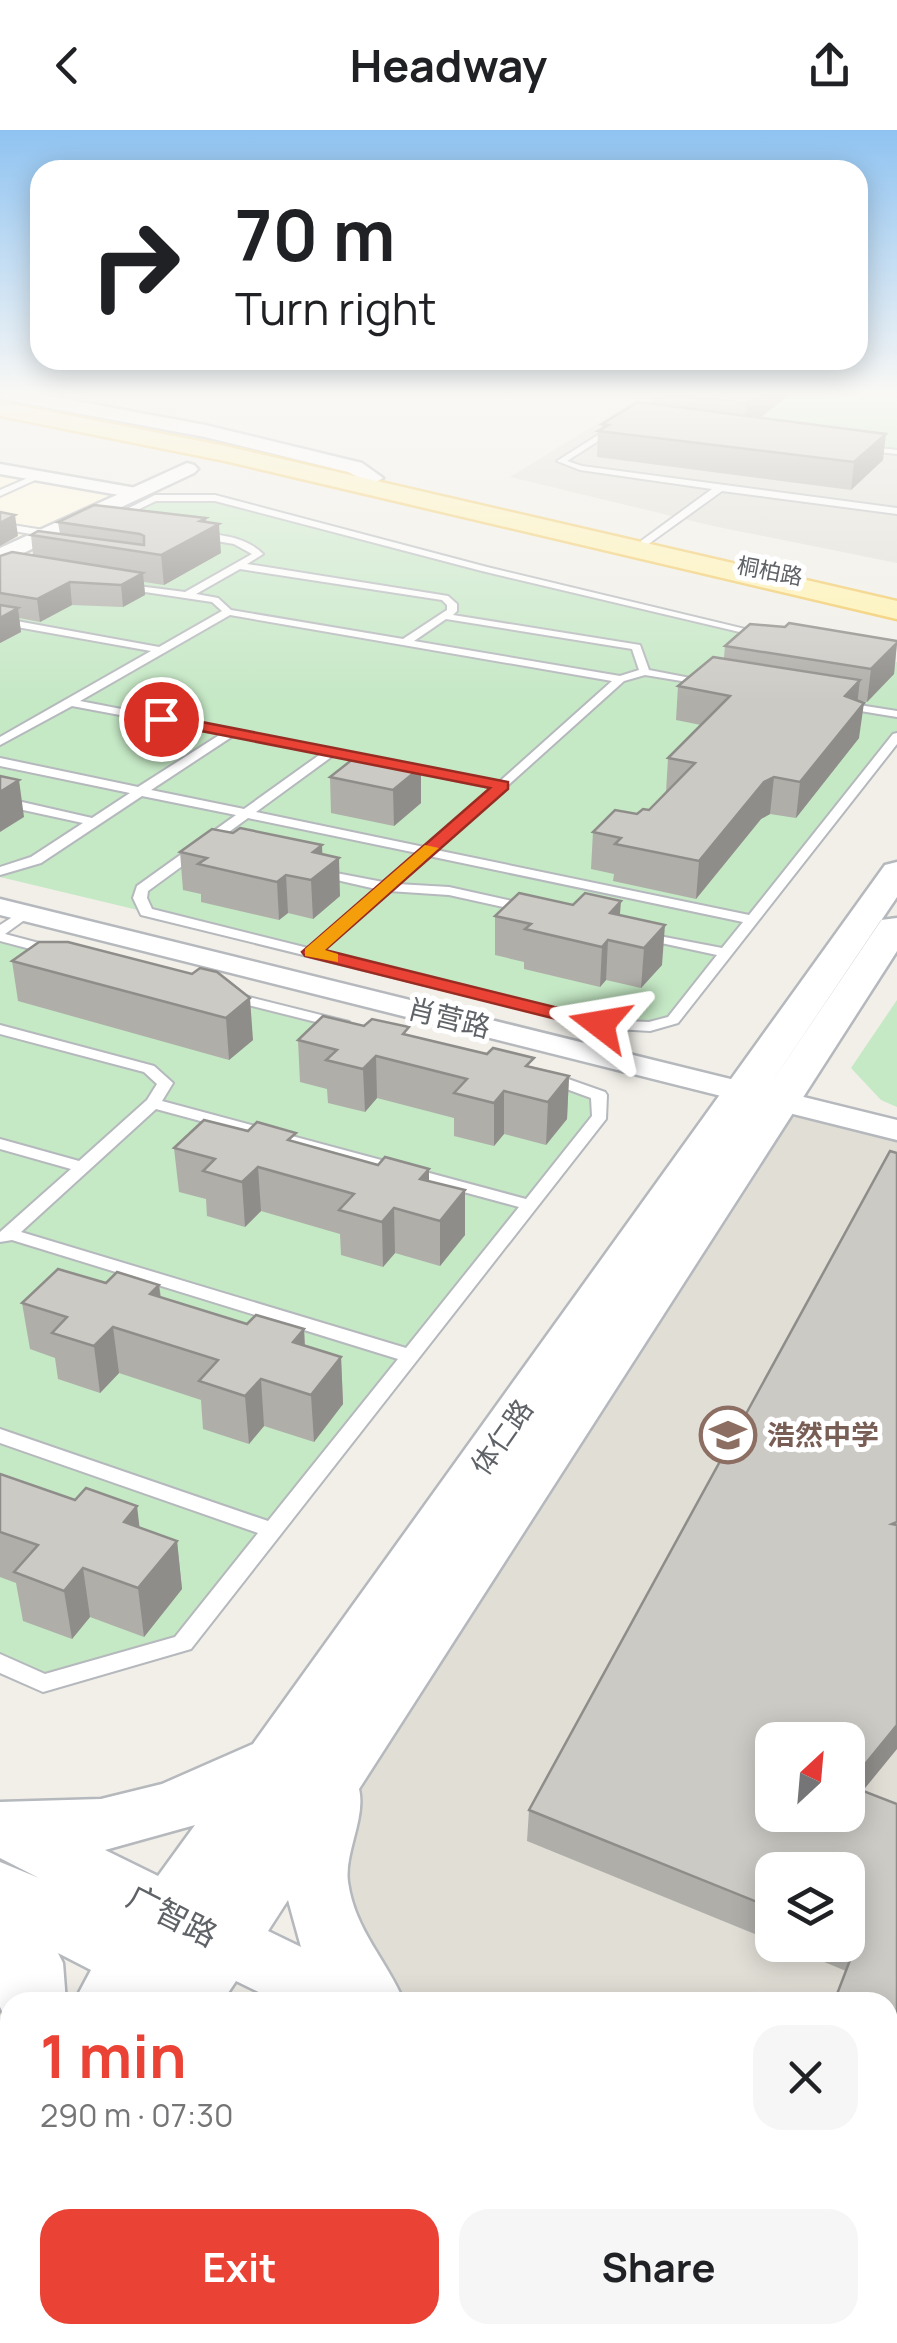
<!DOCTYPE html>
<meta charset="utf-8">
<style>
:root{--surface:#fff;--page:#f6f6f6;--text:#202124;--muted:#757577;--accent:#ea4335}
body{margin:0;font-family:Manrope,"Noto Sans SC",sans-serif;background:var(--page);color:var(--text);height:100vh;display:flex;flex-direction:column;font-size:38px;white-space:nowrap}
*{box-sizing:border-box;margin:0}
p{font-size:32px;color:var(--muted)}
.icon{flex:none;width:55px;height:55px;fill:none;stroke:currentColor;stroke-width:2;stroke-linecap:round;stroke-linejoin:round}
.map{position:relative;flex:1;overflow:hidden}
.side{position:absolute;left:0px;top:1862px;width:898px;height:352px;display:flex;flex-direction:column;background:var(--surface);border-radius:30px 30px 0 0;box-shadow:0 5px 25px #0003}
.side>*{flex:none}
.banner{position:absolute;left:30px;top:30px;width:838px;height:210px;border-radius:30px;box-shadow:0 5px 25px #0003;background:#fff;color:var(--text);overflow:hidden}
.needle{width:65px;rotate:26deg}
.buttons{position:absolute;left:755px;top:1592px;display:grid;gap:20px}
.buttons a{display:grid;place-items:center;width:110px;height:110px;border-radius:20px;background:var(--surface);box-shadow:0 5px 25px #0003;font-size:50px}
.pin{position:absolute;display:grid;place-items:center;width:85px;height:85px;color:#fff;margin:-42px;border:5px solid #fff;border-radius:50%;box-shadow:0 2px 10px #0007}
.me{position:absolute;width:110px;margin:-55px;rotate:284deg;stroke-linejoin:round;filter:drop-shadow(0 0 8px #0008)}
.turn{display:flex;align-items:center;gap:35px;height:210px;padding:0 40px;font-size:45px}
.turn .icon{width:130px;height:130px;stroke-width:2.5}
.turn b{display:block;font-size:70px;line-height:85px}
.round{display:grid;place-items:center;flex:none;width:105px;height:105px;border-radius:30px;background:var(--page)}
.summary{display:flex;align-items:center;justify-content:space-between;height:170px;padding:0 40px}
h1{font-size:60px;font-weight:700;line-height:75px;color:var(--accent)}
.button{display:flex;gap:20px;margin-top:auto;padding:20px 40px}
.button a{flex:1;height:115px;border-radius:30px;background:var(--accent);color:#fff;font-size:40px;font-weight:700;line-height:115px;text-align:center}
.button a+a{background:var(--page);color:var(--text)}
header{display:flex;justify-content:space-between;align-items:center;height:130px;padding:0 40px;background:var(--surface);font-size:45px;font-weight:700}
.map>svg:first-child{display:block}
</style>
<header><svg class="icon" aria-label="back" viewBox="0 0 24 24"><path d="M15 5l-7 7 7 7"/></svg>Headway<svg class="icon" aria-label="share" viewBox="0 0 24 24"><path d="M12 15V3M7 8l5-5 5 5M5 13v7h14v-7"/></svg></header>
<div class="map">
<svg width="897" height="2213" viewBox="0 0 897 2213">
<rect width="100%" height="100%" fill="#f1efe8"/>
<polygon fill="#fef7e0" points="0,339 136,363 0,427"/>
<g fill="#e1ded6" fill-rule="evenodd">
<polygon points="647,263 897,263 897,433 713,396 510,347"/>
<path d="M 780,971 L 897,1000 L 897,2154 L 888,2149 L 888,1872 L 370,1872 L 336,1822 L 333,1646 ZM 772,1610 L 848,1610 L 848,1685 L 772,1685 ZM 772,1740 L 848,1740 L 848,1815 L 772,1815 Z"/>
</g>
<g fill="#c5e8c5">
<polygon points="668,263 897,263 897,322 626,290"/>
<polygon points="200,365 685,487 897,532 897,606 674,890 631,898 0,747 0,443 155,368"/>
<polygon points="0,807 599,965 600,986 183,1513 43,1553 0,1533"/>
<polygon points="897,870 897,977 881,970 851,938"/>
</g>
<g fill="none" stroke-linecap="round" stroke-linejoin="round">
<g stroke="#b5b8bc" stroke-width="4">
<g id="service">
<polygon points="614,295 617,299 567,331 582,336 897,378 897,384 722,361 647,415 641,415 641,411 712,359 580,340 557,331"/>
<polygon points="863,316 897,320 897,324 860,320"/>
<polygon points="37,344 44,346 0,366 0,360"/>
<polygon points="155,365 215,365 487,437 770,505 765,508 482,441 215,371 156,371 116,390 109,388"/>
<polygon points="0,393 50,401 55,404 50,407 0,399"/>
<path d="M 196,402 C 220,405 245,406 263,424 L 247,434 L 448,466 L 457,474 L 457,481 L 453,485 L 640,515 L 649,540 L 711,552 L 706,555 L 645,545 L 624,551 L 436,720 L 749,785 L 893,604 L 897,603 L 897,614 L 678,893 L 650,901 L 600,898 L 141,785 L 133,768 L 137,756 L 236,685 L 142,666 L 41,733 L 0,745 L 0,737 L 31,727 L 83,693 L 0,675 L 0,667 L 92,688 L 130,663 L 0,636 L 0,628 L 138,657 L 221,604 L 72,576 L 0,615 L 0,607 L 151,521 L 0,494 L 0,488 L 159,517 L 222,481 L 212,472 L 125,459 L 122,458 L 122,454 L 185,462 L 252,424 L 234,414 L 193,407 ZM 240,439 L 442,470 L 447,475 L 447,480 L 403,509 L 231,480 L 218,468 L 196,464 ZM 230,485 L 612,551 L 499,652 L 80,571 ZM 446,489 L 632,519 L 639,540 L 620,546 L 414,511 ZM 233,606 L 322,623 L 244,679 L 151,660 ZM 334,625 L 493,658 L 424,717 L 256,682 ZM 248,688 L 417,723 L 383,752 L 315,739 L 315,745 L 376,759 L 308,818 L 152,779 L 147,768 L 148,761 ZM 429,726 L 743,792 L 722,818 L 638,802 L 638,808 L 717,825 L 668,887 L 649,892 L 600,890 L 321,821 L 389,761 L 449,765 L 530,783 L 537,779 L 535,776 L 449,757 L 397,754 Z"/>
<polygon points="840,572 897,581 897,587 836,577 834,575"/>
<polygon points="25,779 30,780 30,786 5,804 58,818 58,824 53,825 0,811 0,795"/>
<polygon points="229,862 349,892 351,895 344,899 224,869 224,863"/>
<path d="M 0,895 L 154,936 L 173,953 L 162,971 L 526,1069 L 592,986 L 591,968 L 542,950 L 540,947 L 542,944 L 554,944 L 605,962 L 607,965 L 606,989 L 191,1519 L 43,1562 L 0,1543 L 0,1524 L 45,1544 L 175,1507 L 258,1403 L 0,1313 L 0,1299 L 268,1391 L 398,1229 L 12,1110 L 0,1112 L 0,1102 L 71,1039 L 0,1019 L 0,1009 L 79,1031 L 147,970 L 157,954 L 144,942 L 0,904 ZM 156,979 L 519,1077 L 406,1218 L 21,1102 Z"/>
</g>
</g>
<g stroke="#b5b8bc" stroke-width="5">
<g id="minor">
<polygon points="0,334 136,358 145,363 136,368 0,344"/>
<polygon points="0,769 897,990 897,1010 0,785"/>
</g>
</g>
<g stroke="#b5b8bc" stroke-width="5">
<g id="tertiary">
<polygon points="0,263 33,263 205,295 362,333 383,348 372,354 348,342 205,307 1,269"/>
<polygon points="187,333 194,335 198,339 194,343 0,434 0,418"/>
<path d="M 897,732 L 897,767 L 759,971 L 881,790 L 897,788 L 897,821 L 359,1659 C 366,1688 344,1723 348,1752 C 355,1801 387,1830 404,1872 L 279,1872 L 236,1851 L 222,1872 L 150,1872 L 149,1869 L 147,1872 L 74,1872 L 91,1840 L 58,1823 L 63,1833 L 66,1872 L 10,1872 L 8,1894 L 0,1877 L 0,1732 L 39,1748 L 0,1728 L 0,1672 L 101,1669 L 162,1654 L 253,1614 L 885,735 ZM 195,1695 L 158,1746 L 105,1720 ZM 288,1770 L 301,1817 L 268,1801 Z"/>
<polygon points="10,1980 10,2061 0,2065 0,1984"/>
<polygon points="10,2098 10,2186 0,2190 0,2102"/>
<polygon points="888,2110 897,2114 897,2213 814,2213 810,2205 888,2205"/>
</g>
</g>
<g stroke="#f2c960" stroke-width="5">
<polygon id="primary" points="0,272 225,316 897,471 897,489 225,331 0,286"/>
</g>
<use href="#service" fill="#fff" fill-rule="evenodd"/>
<use href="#minor" fill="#fff" fill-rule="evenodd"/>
<use href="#tertiary" fill="#fff" fill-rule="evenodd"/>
<use href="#primary" fill="#fff2af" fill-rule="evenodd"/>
</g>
<g fill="#afaea9">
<polygon points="653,263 793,263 760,288 883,330 851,360 597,327 598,301 601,299 602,294 652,274"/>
<polygon points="58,392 206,392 221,423 164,455 144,452 145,465 123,477 72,475 40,492 19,488 21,502 0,513 0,426 33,425 31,405 60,404"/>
<polygon points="897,511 894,544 867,572 858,571 859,608 796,688 770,684 761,689 696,769 613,751 614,744 591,739 593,702 649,680 666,663 668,628 701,595 676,590 678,556 724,528 725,516"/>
<polygon points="421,637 421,673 394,696 331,683 330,647"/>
<polygon points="233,703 322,715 322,724 340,766 313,789 288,783 279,790 201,772 201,764 183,760 180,722"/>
<polygon points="620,785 662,835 641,858 606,850 600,857 524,839 524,832 495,825 495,786"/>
<polygon points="12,831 192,844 253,910 229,930 18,871"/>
<polygon points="364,896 409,905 569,946 567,989 546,1015 504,1004 494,1016 454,1006 454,988 377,968 365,982 328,973 327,959 300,952 298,910"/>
<polygon points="248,1001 378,1035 429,1039 429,1051 465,1060 465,1105 440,1136 395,1123 383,1137 341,1125 340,1104 261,1081 245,1097 207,1086 206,1069 179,1062 174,1018"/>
<polygon points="106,1153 159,1155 161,1167 247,1194 304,1199 305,1216 341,1227 343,1274 314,1312 264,1296 249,1314 203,1299 201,1270 119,1243 100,1263 58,1249 55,1228 30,1219 22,1173"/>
<polygon points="0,1344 177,1411 182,1459 144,1507 90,1487 72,1509 23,1491 16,1453 0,1447"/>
<polygon points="863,1661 897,1674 897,1939 888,1935 888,1872 846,1841 783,1815 848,1815 848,1740 772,1740 772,1811 527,1711 529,1680"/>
</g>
<g fill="#8f8d8a">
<polygon points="761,263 793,263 745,298 747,273"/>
<polygon points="886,304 883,330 851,360 854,332"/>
<polygon points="15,385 18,406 0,416 0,393"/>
<polygon points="206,388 206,400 219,394 221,423 164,455 161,425 200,391"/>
<polygon points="143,443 145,465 123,477 121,455"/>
<polygon points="70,452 72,475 40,492 37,469"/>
<polygon points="18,478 21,502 0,513 0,488"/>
<polygon points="897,513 894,544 867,572 871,539"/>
<polygon points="860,550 856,583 864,573 859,608 796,688 800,652 845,566"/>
<polygon points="421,637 421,673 394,696 393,660"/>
<polygon points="774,647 770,684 761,689 696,769 699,731 764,652"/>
<polygon points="19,650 24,687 0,702 0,662"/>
<polygon points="322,715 323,741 339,728 340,766 313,789 311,750 313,722"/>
<polygon points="286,745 288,783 279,790 277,752"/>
<polygon points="621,771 618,810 610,783"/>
<polygon points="665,795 662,835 641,858 644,818"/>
<polygon points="608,810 606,850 600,857 602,817"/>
<polygon points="250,868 253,910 229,930 226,888"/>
<polygon points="376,926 377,968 365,982 363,939"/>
<polygon points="569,946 567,989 546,1015 548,972"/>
<polygon points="504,961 504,1004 494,1016 494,973"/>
<polygon points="258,1037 261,1081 245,1097 242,1052"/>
<polygon points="429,1039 429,1083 420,1049"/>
<polygon points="465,1060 465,1105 440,1136 440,1091"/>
<polygon points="394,1078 395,1123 383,1137 382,1092"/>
<polygon points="159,1155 164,1201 150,1164"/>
<polygon points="113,1197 119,1243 100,1263 94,1216"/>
<polygon points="304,1199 306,1246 293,1212"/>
<polygon points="341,1227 343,1274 314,1312 311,1265"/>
<polygon points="261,1249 264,1296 249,1314 245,1266"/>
<polygon points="137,1376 143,1425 124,1392"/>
<polygon points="177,1411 182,1459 144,1507 138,1458"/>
<polygon points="83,1438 90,1487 72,1509 64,1461"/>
<polygon points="897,1595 897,1619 848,1679 848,1655"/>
</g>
<g fill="#cccac5" stroke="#8f8d8a" stroke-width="2.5">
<polygon points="661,263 761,263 747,273"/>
<polygon points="638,272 886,304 854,332 598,301 609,295 602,294"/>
<polygon points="94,375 206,388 200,391 219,394 161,425 31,405 38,401 144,415 144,406 140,404 58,392"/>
<polygon points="0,382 15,385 0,393"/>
<polygon points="12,422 143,443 121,455 70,452 37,469 0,463 0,426"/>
<polygon points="0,475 18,478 0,488"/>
<polygon points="789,493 897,511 897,513 871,539 725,516 750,494 785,497"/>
<polygon points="713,527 860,550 845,566 864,573 800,652 774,647 764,652 699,731 615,714 621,708 593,702 615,680 637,684 643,679 649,680 695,633 668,628 730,566 678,556"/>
<polygon points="358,625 421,637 393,660 330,647"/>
<polygon points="0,646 19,650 0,662"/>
<polygon points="240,698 322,715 313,722 339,728 311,750 286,745 277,752 198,734 207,728 180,722 212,699 233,703"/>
<polygon points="519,763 573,775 585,763 621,771 610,783 665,795 644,818 608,810 602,817 525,799 531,794 495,786"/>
<polygon points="39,812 68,812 192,844 200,838 217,842 250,868 226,888 12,831"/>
<polygon points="323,886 364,896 372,889 409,897 403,904 487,924 493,918 534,928 526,936 569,946 548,972 504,961 494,973 454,963 467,949 376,926 363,939 326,930 337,920 298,910"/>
<polygon points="204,990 248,1001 257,992 296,1003 288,1010 378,1035 385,1027 429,1039 420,1049 465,1060 440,1091 394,1078 382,1092 339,1080 354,1064 258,1037 242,1052 203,1041 215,1029 174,1018"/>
<polygon points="890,1021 897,1023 897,1392 892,1394 897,1395 897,1595 848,1655 848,1610 772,1610 772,1685 848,1685 848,1655 897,1674 897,1905 888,1901 888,1872 834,1872 857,1812 848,1808 848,1740 772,1740 772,1778 529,1680"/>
<polygon points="58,1139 106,1153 117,1142 159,1155 150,1164 247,1194 256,1185 304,1199 293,1212 341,1227 311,1265 261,1249 245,1266 199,1251 218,1230 113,1197 94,1216 52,1203 67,1187 22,1173"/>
<polygon points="0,1344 75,1370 86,1358 137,1376 124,1392 177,1411 138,1458 83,1438 64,1461 14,1442 38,1415 0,1402"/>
</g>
<linearGradient id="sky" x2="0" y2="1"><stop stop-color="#8fc3f1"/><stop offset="0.46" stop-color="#f9f8f5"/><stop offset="1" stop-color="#f9f8f5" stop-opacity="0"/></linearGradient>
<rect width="897" height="573" fill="url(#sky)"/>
<polygon fill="#ea4335" stroke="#982c22" stroke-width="2.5" points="161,584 508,652 508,659 325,820 607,890 607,898 600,900 305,826 302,822 490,658 156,592 154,589"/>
<polygon fill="#f59e0b" points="425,715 439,718 325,820 338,824 338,832 305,826 305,819"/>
<defs>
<g id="school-ring" transform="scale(2.875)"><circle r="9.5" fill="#fff" stroke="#8d6e63" stroke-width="1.5"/><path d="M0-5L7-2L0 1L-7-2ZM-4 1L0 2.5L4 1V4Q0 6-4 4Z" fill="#8d6e63"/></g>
</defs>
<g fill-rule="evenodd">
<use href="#school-ring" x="728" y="1305"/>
</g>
<g text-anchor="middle" stroke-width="10" stroke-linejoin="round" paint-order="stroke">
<g font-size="22" fill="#5f6368" stroke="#fff">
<text transform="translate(770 441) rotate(11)" y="8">桐柏路</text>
</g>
<g font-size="28" fill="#5f6368" stroke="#fff">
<text transform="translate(449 888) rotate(14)" y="10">肖营路</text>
<text transform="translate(502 1307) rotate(-55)" y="10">体仁路</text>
</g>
<g font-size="28" font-weight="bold" fill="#785e54" stroke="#fff" text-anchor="start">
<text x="767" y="1315">浩然中学</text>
</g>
<g font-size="32" fill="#5f6368" stroke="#fff">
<text transform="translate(172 1786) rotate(27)" y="11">广智路</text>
</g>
</g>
</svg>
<div class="buttons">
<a><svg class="needle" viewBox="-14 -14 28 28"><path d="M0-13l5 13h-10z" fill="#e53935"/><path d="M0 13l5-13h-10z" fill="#757577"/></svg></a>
<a><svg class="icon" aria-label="layers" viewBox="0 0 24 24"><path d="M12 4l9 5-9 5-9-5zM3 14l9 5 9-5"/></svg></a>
</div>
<div class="pin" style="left:161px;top:589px;background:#d93025"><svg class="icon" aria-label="arrive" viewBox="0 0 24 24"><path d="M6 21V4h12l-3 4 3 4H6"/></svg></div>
<svg class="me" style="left:600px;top:894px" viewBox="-20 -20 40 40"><path d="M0-17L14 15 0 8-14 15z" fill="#ea4335" stroke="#fff" stroke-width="4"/></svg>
<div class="banner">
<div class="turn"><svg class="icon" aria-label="right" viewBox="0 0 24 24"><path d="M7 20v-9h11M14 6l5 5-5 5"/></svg><div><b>70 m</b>Turn right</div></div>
</div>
<section class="side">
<div class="summary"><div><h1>1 min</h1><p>290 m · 07:30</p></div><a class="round"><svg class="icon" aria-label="close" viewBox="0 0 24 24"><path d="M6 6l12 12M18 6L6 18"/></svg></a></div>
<div class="button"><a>Exit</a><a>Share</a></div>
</section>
</div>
